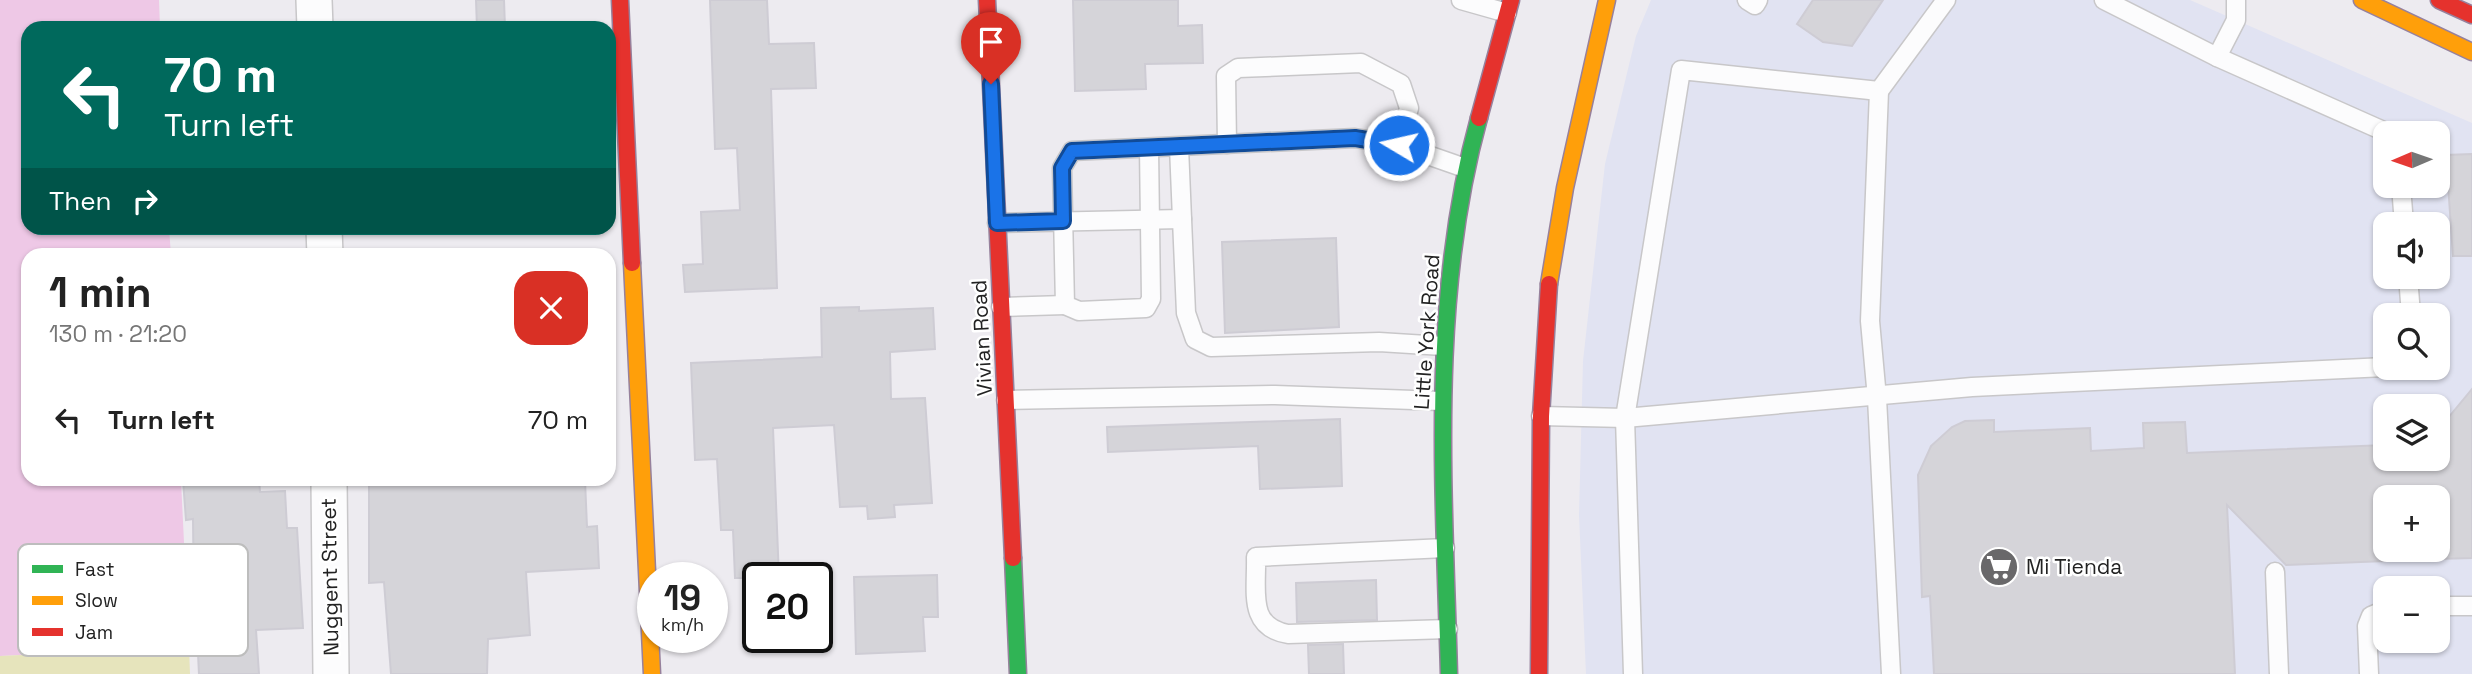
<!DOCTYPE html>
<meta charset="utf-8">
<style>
:root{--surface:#fff;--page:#f6f6f6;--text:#222;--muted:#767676}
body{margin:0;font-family:"Space Grotesk",sans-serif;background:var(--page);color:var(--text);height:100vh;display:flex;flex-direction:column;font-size:26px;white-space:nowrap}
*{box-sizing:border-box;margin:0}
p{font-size:23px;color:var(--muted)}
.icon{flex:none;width:38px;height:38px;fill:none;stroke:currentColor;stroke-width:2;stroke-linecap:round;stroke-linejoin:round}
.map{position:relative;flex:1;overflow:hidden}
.panel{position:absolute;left:21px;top:248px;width:595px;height:238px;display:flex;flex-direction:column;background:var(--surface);border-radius:21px;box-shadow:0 2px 5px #0004}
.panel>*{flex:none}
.top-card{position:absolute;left:21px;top:21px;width:595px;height:214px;border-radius:21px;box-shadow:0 2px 5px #0004;background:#00695c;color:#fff;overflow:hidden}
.needle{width:46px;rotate:268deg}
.buttons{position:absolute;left:2373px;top:121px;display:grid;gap:14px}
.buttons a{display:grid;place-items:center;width:77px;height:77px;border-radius:14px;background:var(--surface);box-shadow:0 2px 5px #0004;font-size:35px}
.speed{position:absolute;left:637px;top:562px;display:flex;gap:14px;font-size:35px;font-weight:700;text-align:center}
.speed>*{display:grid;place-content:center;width:91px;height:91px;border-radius:50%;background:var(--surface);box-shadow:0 2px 5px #0004;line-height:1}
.speed small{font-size:18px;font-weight:400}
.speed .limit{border:4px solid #111;border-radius:10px;background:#fff;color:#111}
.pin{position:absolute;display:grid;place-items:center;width:60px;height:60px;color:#fff;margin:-72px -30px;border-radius:50% 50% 50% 0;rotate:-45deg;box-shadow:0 0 7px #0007}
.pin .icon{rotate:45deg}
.me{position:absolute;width:77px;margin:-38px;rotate:279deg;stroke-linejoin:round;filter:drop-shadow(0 0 5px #0008)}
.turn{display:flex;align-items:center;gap:24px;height:147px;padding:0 28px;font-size:32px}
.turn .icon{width:91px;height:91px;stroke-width:2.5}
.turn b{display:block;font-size:49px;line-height:60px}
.then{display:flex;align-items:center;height:66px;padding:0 28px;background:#0003;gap:14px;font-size:26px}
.round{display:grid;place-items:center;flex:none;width:74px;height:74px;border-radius:21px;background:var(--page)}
.headline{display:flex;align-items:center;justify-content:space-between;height:119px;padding:0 28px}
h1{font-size:42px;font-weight:700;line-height:52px}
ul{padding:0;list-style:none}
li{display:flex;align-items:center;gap:21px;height:105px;padding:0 28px}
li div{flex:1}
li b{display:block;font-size:26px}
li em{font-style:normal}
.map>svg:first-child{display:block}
</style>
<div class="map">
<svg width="2472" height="674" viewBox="0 0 2472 674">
<rect width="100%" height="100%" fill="#edebf0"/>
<path fill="#e1e3f2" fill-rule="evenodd" d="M 1651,0 L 2190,0 L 2472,123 L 2472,674 L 1586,674 L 1579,515 L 1583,361 L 1605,164 L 1636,36 ZM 2385,133 L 2438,133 L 2438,186 L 2385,186 ZM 2385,224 L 2438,224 L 2438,276 L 2385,276 ZM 2385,315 L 2438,315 L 2438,368 L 2385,368 ZM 2385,406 L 2438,406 L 2438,458 L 2385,458 ZM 2385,497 L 2438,497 L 2438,550 L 2385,550 ZM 2385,588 L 2438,588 L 2438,640 L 2385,640 Z"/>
<polygon fill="#eec8e6" points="0,0 159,0 160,28 28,28 28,228 169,228 171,255 28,256 28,480 181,480 189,647 0,656"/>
<polygon fill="#e6e4bc" points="189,647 190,674 0,674 0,656"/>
<g fill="#d5d4d9" stroke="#ceccd4" stroke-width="2">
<polygon points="476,0 504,0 505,28 477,28"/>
<polygon points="710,0 767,0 769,44 814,43 816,88 771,89 777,288 685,292 683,265 703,264 701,212 740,210 737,148 715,149"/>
<polygon points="1073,0 1178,0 1178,26 1202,25 1203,63 1145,64 1146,89 1075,91"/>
<polygon points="1813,0 1883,0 1852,46 1823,42 1797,24"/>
<polygon points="2472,154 2472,256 2453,256 2446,155"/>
<polygon points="1336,238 1339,327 1225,333 1222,242"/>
<polygon points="859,307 859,311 933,308 935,349 890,352 891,399 925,398 932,503 894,505 895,517 868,519 867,506 840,507 834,425 773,428 779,578 735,578 733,530 721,530 717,459 695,460 691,363 822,357 821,308"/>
<polygon points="2472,389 2472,558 2438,559 2438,497 2385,497 2385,561 2286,565 2227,505 2235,674 1934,674 1930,596 1922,597 1918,475 1931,446 1952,427 1965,421 1994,420 1994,432 2090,428 2091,451 2144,448 2143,423 2185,422 2187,453 2385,445 2385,458 2438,458 2438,430"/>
<polygon points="1340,419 1342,486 1260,489 1258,446 1108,452 1107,427"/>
<polygon points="183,480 259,480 260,492 285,491 287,528 297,528 303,628 256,630 259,674 199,674 197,633 193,633 191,606 194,606 193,519 186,520"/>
<polygon points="511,480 585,480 587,527 597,526 599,568 526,572 530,635 488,639 487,674 391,674 384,582 369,583 369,484"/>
<polygon points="937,575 938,617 923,617 925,651 856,654 854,577"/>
<polygon points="1376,580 1377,620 1297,622 1296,583"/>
<polygon points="1343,644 1344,674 1309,674 1308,645"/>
</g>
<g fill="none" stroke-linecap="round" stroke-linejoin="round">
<g stroke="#c8c7c9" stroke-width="21">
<g id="lane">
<polyline points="1461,0 1507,13"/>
<polyline points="1747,0 1755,5 1758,0"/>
<polyline points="2104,0 2217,57 2388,133"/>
<polyline points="2217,57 2236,20 2236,0"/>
<polyline points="1879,91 1870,321 1877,398 1891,674"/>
<polyline points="1227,144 1226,76 1238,68 1361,63 1401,84 1409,108 1399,145"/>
<polyline points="1149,148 1151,299 1146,308 1079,311 1065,305 1062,168 1072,151 1355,138 1399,145 1465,168"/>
<polyline points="2401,186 2404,224"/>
<polyline points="1182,219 1186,313 1195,339 1211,347 1379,342 1443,346"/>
<polyline points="997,223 1182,219 1179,147"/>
<polyline points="2408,276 2411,315"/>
<polyline points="1001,307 1065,305"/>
<polyline points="1006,400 1275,395 1441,401"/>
<polyline points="1541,416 1625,418 1972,387 2385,367"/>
<path d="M 1445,548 L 1256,557 C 1257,591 1247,627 1288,634 L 1448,629"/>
<polyline points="2275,572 2279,674"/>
<polyline points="2438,606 2472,606"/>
<polyline points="1633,674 1625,418 1681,70 1879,91 1946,0"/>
<polyline points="2369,674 2367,626 2371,616 2385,610"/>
</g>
</g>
<g stroke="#c8c7c9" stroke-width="38">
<g id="street">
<polyline points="314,0 315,28"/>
<polyline points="324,228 325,256"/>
<polyline points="329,480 331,674"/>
</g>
</g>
<g stroke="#97819c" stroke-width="19">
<g id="fast">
<polyline points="1013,558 1018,674"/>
<path d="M 1449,674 C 1444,488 1429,299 1479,118"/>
</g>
</g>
<g stroke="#97819c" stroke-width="19">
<g id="slow">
<polyline points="2362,0 2472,52"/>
<polyline points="632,263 652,674"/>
<polyline points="1549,284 1565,188 1607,0"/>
</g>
</g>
<g stroke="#97819c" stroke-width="19">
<g id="jam">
<polyline points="620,0 632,263"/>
<polyline points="987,0 1013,558"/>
<polyline points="2439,0 2472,15"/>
<polyline points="1479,118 1511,0"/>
<polyline points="1539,674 1541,416 1549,284"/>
</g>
</g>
<use href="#lane" stroke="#fcfcfd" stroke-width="18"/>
<use href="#street" stroke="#fcfcfd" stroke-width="35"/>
<use href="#fast" stroke="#30b455" stroke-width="16"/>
<use href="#slow" stroke="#ff9f0a" stroke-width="16"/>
<use href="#jam" stroke="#e5322d" stroke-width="16"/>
</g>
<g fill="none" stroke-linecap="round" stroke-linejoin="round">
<g stroke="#114b97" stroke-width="18">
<polyline id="route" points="991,84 997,223 1063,221 1062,168 1072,151 1355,138 1399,145"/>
</g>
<use href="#route" stroke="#1a73e8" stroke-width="12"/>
</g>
<defs>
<g id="supermarket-disc" transform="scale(2.0125)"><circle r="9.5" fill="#69686a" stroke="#fff"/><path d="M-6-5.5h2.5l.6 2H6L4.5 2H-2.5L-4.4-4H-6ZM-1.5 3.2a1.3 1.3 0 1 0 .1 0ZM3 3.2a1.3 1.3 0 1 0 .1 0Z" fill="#fff"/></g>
</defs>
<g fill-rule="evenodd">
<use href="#supermarket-disc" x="1999" y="567"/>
</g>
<g text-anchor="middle" stroke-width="5" stroke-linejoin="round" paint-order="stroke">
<g font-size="21" fill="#222" stroke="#fff">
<text transform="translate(1427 332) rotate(-86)" y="7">Little York Road</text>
<text transform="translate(982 338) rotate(-93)" y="7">Vivian Road</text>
<text transform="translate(330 577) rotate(-91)" y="7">Nuggent Street</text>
</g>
<g font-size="21" fill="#222" stroke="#fff" text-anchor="start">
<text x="2026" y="574">Mi Tienda</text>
</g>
</g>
<rect x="18" y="544" width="230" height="112" rx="10" fill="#fff" stroke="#bdbdbd" stroke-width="2"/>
<rect x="32" y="565" width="31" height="8" fill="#30b455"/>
<rect x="32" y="596" width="31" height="9" fill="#ff9f0a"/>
<rect x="32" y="628" width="31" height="8" fill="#e5322d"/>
<g font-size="19" fill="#222">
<text x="75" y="576">Fast</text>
<text x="75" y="607">Slow</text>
<text x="75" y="639">Jam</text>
</g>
</svg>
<div class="buttons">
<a><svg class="needle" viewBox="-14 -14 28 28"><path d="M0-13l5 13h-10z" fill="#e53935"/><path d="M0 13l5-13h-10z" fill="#767676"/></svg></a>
<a><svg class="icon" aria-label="sound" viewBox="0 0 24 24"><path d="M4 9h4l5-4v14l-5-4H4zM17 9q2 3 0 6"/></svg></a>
<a><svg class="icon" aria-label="search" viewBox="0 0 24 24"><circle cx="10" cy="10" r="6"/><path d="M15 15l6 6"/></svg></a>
<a><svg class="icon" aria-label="layers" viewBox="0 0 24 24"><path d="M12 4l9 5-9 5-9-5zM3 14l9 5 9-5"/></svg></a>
<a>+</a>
<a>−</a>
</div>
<div class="speed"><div>19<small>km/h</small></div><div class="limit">20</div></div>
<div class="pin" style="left:991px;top:84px;background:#d93025"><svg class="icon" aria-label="arrive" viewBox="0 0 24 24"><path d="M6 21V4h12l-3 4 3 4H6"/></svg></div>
<svg class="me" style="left:1399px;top:145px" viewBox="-20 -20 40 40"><circle r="17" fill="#1a73e8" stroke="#fff" stroke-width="3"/><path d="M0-11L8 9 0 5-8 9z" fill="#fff"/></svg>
<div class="top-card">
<div class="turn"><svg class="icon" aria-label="left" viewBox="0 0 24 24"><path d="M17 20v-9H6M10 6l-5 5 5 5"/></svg><div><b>70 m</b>Turn left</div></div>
<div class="then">Then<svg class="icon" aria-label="right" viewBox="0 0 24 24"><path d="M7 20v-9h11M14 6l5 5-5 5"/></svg></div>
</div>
<section class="panel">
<div class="headline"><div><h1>1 min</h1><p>130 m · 21:20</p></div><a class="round" style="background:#d93025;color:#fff"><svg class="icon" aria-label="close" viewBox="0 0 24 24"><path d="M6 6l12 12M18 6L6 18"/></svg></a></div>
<ul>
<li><svg class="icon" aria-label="left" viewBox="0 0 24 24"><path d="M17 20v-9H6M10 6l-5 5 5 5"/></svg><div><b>Turn left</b></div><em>70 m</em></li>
</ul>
</section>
</div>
